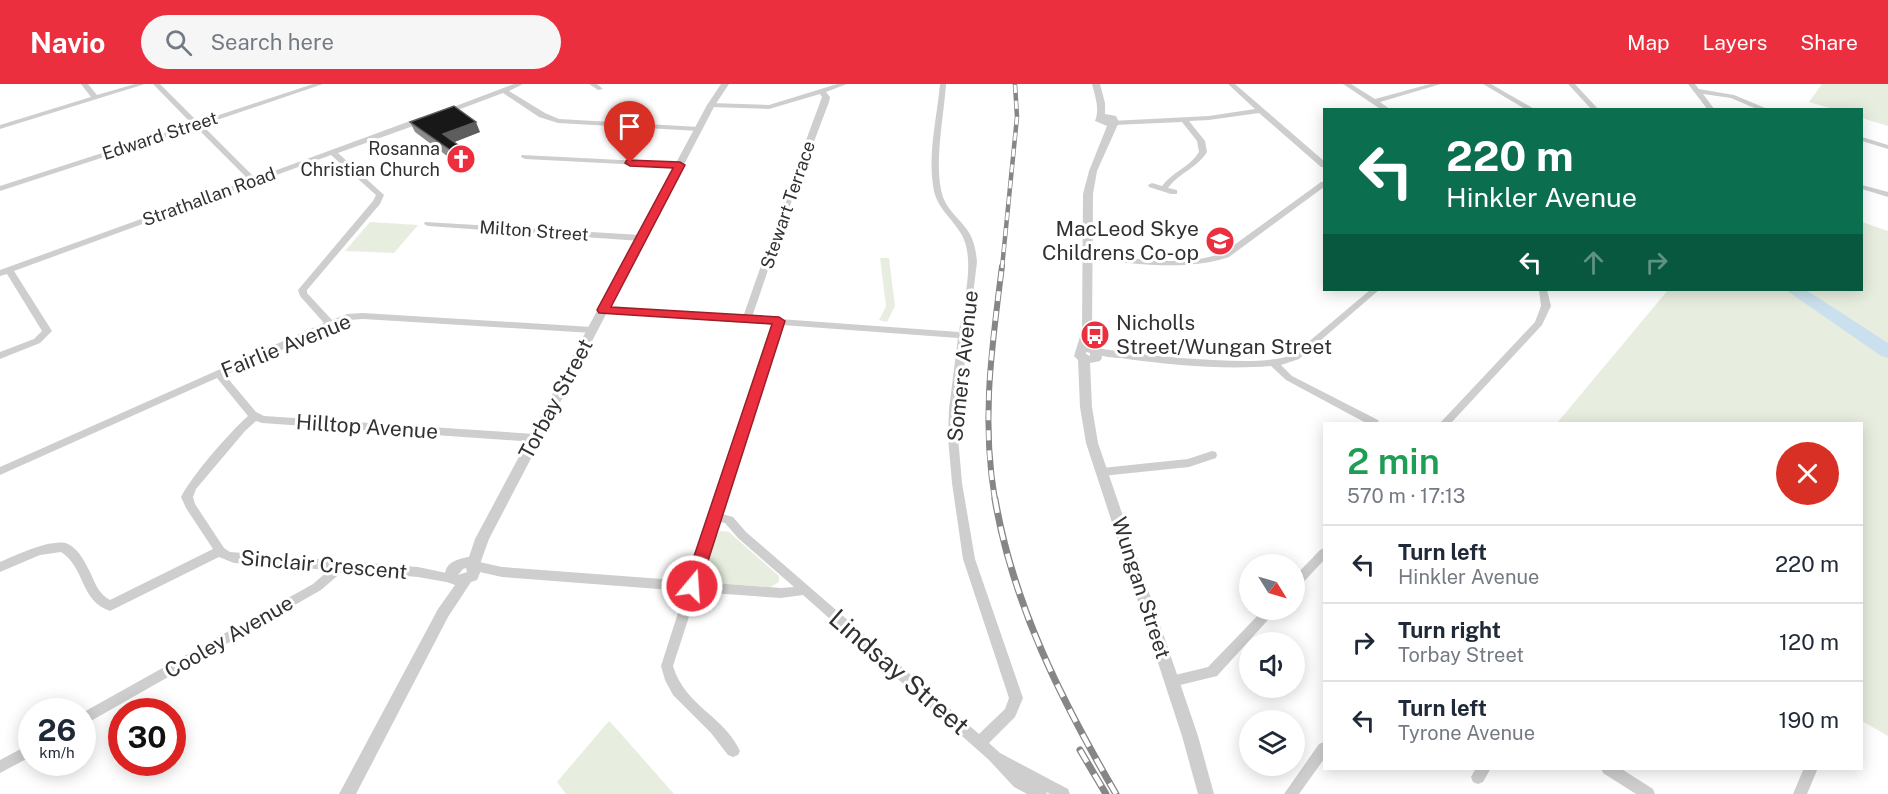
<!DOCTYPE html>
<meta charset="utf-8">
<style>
:root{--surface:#fff;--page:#f6f6f7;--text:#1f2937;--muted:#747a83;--line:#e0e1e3;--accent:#eb2f3e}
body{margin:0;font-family:"Public Sans",sans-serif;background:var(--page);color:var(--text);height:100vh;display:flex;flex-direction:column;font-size:22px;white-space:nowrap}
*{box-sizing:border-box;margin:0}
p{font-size:20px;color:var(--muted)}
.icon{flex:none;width:33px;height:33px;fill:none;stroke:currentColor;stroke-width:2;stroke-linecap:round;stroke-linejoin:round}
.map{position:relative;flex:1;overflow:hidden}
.details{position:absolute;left:1323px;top:338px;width:540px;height:348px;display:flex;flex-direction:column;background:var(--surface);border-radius:0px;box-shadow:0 3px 15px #0003}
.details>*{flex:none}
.hud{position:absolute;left:1323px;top:24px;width:540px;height:183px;border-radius:0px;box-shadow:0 3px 15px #0003;background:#0b6e4f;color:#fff;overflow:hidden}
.needle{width:39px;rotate:127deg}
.fabs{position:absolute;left:1239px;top:470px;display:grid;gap:12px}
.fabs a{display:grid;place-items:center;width:66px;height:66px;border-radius:50%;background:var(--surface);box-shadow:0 3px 15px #0003;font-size:30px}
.speed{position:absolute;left:18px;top:614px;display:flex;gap:12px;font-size:30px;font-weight:700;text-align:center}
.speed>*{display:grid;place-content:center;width:78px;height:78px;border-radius:50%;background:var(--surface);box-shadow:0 3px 15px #0003;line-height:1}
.speed small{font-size:15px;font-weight:400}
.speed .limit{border:9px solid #d22;background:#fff;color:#111}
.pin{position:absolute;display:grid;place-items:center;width:51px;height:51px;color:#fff;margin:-62px -26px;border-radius:50% 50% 50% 0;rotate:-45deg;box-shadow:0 0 6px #0007}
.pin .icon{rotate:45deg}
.me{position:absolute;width:66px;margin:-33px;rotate:18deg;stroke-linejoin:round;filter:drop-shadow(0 0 4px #0008)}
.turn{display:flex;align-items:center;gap:21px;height:126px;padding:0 24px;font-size:27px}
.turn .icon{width:78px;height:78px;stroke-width:2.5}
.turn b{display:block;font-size:42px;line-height:51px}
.lanes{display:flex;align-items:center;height:57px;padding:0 24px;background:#0003;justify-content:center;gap:30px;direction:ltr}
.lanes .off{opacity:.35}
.round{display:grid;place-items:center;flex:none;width:63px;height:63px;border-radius:32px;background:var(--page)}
.head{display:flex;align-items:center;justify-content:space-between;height:102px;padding:0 24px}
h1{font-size:36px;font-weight:600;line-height:45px;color:#1e9e55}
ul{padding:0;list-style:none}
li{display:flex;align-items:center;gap:18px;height:78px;padding:0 24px;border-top:2px solid var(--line)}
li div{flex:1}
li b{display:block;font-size:22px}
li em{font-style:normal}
header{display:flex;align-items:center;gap:36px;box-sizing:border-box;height:84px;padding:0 30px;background:var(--accent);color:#fff}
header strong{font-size:28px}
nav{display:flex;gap:33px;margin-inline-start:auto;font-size:21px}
.search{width:420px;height:54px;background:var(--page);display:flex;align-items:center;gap:15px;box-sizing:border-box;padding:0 21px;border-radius:33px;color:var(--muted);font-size:22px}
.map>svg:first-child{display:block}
</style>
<header>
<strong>Navio</strong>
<div class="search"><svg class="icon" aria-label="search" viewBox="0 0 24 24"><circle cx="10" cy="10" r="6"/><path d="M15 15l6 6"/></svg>Search here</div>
<nav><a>Map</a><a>Layers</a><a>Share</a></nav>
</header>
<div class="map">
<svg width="1888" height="710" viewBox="0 0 1888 710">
<rect width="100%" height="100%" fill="#fff"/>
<g fill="#e7eedf">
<polygon points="1822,0 1888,0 1888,42 1862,34 1862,26 1833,25 1809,18"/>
<polygon points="370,138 418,141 394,169 345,167"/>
<polygon points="1862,138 1888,147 1888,652 1862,637 1862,339 1557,339 1668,206 1862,206"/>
<polygon points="880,174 889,174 895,222 887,238 879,236 886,222"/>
<path d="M 721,447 L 729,448 L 779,492 L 779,498 L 771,503 L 712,499 L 705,495 C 701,484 711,453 721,447 Z"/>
<polygon points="609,637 614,642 674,710 566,710 557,698"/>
</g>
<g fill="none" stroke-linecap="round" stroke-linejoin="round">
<polygon fill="#cbe0ee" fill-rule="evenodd" points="1786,206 1806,206 1888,259 1888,274 1881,272"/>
<g fill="#cecece" fill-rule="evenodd">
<polygon points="81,0 88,0 97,11 135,0 145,0 0,45 0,41 91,13"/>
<path d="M 153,0 L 160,0 L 198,38 L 313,0 L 323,0 L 202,41 L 255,94 L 421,33 L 427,33 L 427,37 L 338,69 L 384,111 L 380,120 L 307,206 L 307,209 L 332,236 L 347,230 L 363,229 L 592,243 L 597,246 L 592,249 L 363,235 L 349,236 L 225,291 L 256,328 L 264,332 L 535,350 L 540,354 L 535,358 L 262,339 L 256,337 L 245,347 L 196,405 L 193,413 L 195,420 L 224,464 L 230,468 L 418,483 L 456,491 L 458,494 L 456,497 L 452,499 L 418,493 L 343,487 L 321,506 L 82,642 L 82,629 L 313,500 L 329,486 L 234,479 L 219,473 L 110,527 C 80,517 85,483 61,468 L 40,471 L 0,488 L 0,478 C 14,472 54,453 68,460 C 80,466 85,479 91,490 C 95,500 100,511 110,516 L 213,465 L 186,424 L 181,413 C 194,389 228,350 248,332 L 217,294 L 0,391 L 0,383 L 324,239 L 300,212 L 298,206 L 373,117 L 376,111 L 331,71 L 14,187 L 52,247 L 40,259 L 0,275 L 0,268 L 34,255 L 42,247 L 7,190 L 0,192 L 0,186 L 249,96 L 196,43 L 0,107 L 0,102 L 192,40 Z"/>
<polygon points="514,0 523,0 509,7 545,29 559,35 699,43 703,45 699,47 558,39 539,33 503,9 447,30 440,28"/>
<polygon points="589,0 597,0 603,5 598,6"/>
<path d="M 837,0 L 847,0 L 826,8 L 830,13 L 829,18 L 793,113 L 752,233 L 959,248 C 963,220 977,173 960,148 C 950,132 935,122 933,101 C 928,68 937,33 940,0 L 946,0 C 944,32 933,83 943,113 C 948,127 960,135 968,147 C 974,156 976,167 977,178 L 959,325 L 958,353 L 962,399 L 975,475 L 1023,614 L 1015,633 L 989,659 L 1000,669 L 1068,705 L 1070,710 L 1050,710 L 1046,708 L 1047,710 L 1027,710 L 1014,703 L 989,676 L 803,511 L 781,514 L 697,508 L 673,582 C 685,622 724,632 740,667 L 738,671 L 733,673 L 728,671 L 711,649 L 673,611 L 665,596 L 661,582 L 685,507 L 502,493 L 475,487 L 471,485 L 469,482 L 471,479 L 475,477 L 502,483 L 689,497 L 773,241 L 603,229 L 598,226 L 603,223 L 743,233 L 785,113 L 822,13 L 820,10 L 769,25 L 711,23 L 707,21 L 711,19 L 769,21 ZM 782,241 L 958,254 L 949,325 L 948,353 L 952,399 L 963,475 L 1009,614 L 1005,625 L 979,650 L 746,448 L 733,433 L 722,430 ZM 720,438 L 725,439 L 738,454 L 794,503 L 781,504 L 700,498 Z"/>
<path d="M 1228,0 L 1235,0 L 1324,77 L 1324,83 L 1321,83 L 1259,29 L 1209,36 L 1189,37 L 1205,57 L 1207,68 C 1197,84 1179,89 1168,104 L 1177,106 L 1177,110 L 1171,110 L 1149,103 L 1148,101 L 1152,99 L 1162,102 C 1172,88 1190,83 1199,68 L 1197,57 L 1182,38 L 1114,41 L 1110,39 L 1111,37 L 1209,32 L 1255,25 Z"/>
<polygon points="1343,0 1351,0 1375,15 1430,0 1441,0 1380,18 1391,26 1382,26"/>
<polygon points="1483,0 1491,0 1536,26 1527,26"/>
<polygon points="1568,0 1575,0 1599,26 1592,26"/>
<polygon points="1688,0 1695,0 1699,5 1734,11 1770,26 1759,26 1731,14 1703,10 1715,26 1708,26"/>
<polygon points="1862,53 1888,61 1888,65 1862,57"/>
<polygon points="522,71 680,79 684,81 680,83 525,75 521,73"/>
<path d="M 1321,98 L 1324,98 L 1324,103 L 1229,173 C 1184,188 1134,179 1087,175 L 1083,172 L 1087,169 C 1131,174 1180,184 1223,169 Z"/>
<polygon points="1862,101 1888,108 1888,113 1862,105"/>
<polygon points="425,138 641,151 645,154 641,157 428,142 424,140"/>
<path d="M 1370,206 L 1379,206 L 1299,275 L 1281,281 L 1292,292 L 1378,336 L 1379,339 L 1366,339 L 1286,296 L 1271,282 C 1224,286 1174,281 1127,275 C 1116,273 1099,274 1091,267 L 1096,264 C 1135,270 1174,274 1213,276 C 1240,277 1267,279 1293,271 Z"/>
<polygon points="1539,206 1547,206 1551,222 1542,241 1451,339 1440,339 1535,238 1541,222"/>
<polygon points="1212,367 1216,368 1217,371 1216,374 1189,383 1102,392 1098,391 1097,388 1098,385 1102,384 1188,375"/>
<polygon points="1324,464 1324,476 1298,504 1294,506 1294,493 1320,466"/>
<polygon points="1264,525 1278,525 1217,592 1172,603 1167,601 1166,597 1167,593 1208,583"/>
<polygon points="1324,658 1324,675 1299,710 1284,710 1319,660"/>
<polygon points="32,659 32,672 0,689 0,676"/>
<polygon points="1476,684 1491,684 1483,698 1478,700 1473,698 1471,693"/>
<polygon points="1601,684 1620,684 1653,705 1655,710 1636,710 1603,689"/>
<polygon points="1804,684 1818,684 1807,710 1793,710"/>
</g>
<g fill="#cecece" fill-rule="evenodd">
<path d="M 721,0 L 729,0 L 715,21 L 489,455 L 480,480 L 482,484 L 477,496 L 471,498 L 448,533 L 356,710 L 339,710 L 438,525 L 455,501 L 447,498 C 440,481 455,475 469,473 L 475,455 L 707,21 ZM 466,484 L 467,488 L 458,491 L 463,485 Z"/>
<path d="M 1092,0 L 1100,0 L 1105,19 L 1105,30 L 1116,32 L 1119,38 L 1097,87 L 1093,110 L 1092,246 L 1089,261 L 1100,264 L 1102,274 L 1100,277 L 1090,279 L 1092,323 L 1098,359 L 1198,652 L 1214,710 L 1198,710 L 1182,652 L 1086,359 L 1080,323 L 1078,276 L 1074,272 L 1082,246 L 1083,110 L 1089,87 L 1107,42 L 1095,37 C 1100,25 1095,12 1092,0 ZM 1086,268 L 1090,269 L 1090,272 L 1086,270 Z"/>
</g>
<g stroke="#868686" stroke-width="4.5">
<polyline id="rail-far2" points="1002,184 1017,33 1015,0"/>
</g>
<g stroke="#868686" stroke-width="6">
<path id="rail-far1" d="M 995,416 C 981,335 992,263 1002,182"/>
</g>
<g stroke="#868686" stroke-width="7">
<g id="rail">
<path d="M 995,415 C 1013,521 1062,617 1116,710"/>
<polyline points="1080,666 1106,710"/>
</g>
</g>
<use href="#rail-far2" stroke="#fff" stroke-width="3" stroke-dasharray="8" stroke-linecap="butt"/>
<use href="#rail-far1" stroke="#fff" stroke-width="4" stroke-dasharray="10" stroke-linecap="butt"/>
<use href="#rail" stroke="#fff" stroke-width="4.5" stroke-dasharray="14" stroke-linecap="butt"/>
</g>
<polygon fill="#8c8c8c" points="410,38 480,48 454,58 469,77 459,81 415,48"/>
<g fill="#5d5d5d">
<polygon points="476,38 480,48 447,61 443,50"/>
<polygon points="465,66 469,77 459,81 456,70"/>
</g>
<polygon fill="#181818" stroke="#5d5d5d" stroke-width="1.5" points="454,22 476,38 443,50 465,66 456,70 410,38"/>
<polygon fill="#eb2f3e" stroke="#991f28" stroke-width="1.5" points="627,76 680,78 685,81 611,223 779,233 785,237 700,502 697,507 692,509 686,507 684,502 772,240 599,229 597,226 673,84 630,82 625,79"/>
<defs>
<g id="church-disc" transform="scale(1.5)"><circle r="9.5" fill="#eb2f3e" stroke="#fff"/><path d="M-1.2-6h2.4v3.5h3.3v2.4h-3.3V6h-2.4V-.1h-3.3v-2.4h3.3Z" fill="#fff"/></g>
<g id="school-disc" transform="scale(1.5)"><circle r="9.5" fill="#eb2f3e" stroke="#fff"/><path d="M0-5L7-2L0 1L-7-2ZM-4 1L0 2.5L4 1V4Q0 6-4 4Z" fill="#fff"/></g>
<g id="bus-disc" transform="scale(1.5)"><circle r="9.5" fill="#eb2f3e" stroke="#fff"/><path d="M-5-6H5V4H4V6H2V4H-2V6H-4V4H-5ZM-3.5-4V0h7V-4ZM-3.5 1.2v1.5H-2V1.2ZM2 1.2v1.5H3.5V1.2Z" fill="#fff"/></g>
</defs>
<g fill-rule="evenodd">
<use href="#church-disc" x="461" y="75"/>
<use href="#school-disc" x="1220" y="157"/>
<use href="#bus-disc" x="1095" y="251"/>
</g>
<g text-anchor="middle" stroke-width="6" stroke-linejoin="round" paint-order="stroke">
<g font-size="18" fill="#313131" stroke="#fff">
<text transform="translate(160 52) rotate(-18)" y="6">Edward Street</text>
<text transform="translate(209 113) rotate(-20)" y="6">Strathallan Road</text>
<text transform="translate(788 121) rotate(-71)" y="6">Stewart Terrace</text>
<text transform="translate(534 147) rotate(4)" y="6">Milton Street</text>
</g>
<g font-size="18" fill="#313131" stroke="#fff" text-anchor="end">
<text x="440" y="71">Rosanna<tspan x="440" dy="21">Christian Church</tspan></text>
</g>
<g font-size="21" fill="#313131" stroke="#fff" text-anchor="end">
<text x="1199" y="152">MacLeod Skye<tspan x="1199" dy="24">Childrens Co-op</tspan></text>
<text x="1116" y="246" text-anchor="start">Nicholls<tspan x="1116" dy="24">Street/Wungan Street</tspan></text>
</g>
<g font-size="21" fill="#313131" stroke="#fff">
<text transform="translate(286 262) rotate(-22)" y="7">Fairlie Avenue</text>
<text transform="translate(963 282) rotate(-84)" y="7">Somers Avenue</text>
<text transform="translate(556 315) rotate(-62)" y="7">Torbay Street</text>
<text transform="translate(367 343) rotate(4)" y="7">Hilltop Avenue</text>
<text transform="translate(324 481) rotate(5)" y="7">Sinclair Crescent</text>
<text transform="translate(1141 504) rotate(72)" y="7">Wungan Street</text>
<text transform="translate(229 553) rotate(-30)" y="7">Cooley Avenue</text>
</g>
<g font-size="26" fill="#313131" stroke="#fff">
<text transform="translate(899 588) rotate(41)" y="9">Lindsay Street</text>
</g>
</g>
</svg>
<div class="fabs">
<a><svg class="needle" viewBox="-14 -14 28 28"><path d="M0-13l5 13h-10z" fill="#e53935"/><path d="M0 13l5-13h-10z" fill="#747a83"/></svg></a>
<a><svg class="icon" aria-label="sound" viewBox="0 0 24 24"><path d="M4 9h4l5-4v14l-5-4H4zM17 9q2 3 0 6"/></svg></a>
<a><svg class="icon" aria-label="layers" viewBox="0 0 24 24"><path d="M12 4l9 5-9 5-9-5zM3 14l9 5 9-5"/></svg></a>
</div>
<div class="speed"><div>26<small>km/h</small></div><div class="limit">30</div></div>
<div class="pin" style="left:630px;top:79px;background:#d93025"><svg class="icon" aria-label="arrive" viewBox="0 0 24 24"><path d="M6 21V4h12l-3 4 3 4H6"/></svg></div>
<svg class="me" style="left:692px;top:502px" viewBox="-20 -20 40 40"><circle r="17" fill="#eb2f3e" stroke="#fff" stroke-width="3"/><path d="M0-11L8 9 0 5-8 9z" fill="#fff"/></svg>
<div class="hud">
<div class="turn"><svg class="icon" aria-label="left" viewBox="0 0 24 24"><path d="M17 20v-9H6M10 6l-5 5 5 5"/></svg><div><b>220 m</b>Hinkler Avenue</div></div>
<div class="lanes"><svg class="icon" aria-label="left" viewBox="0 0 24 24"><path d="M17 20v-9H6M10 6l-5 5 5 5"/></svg><svg class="icon off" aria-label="ahead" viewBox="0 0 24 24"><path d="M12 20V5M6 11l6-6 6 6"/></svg><svg class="icon off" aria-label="right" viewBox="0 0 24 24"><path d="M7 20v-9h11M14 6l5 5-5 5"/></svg></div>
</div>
<section class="details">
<div class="head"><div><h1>2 min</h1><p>570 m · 17:13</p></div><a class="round" style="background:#d93025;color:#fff"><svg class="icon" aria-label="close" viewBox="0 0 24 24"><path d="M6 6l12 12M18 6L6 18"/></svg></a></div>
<ul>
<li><svg class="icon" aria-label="left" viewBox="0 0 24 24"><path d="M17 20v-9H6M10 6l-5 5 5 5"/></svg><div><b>Turn left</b><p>Hinkler Avenue</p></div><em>220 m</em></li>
<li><svg class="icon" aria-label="right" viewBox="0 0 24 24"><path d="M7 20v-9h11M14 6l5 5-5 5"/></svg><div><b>Turn right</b><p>Torbay Street</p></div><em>120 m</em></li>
<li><svg class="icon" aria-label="left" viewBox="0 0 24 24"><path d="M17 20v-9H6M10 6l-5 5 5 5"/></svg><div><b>Turn left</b><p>Tyrone Avenue</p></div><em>190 m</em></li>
</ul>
</section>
</div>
